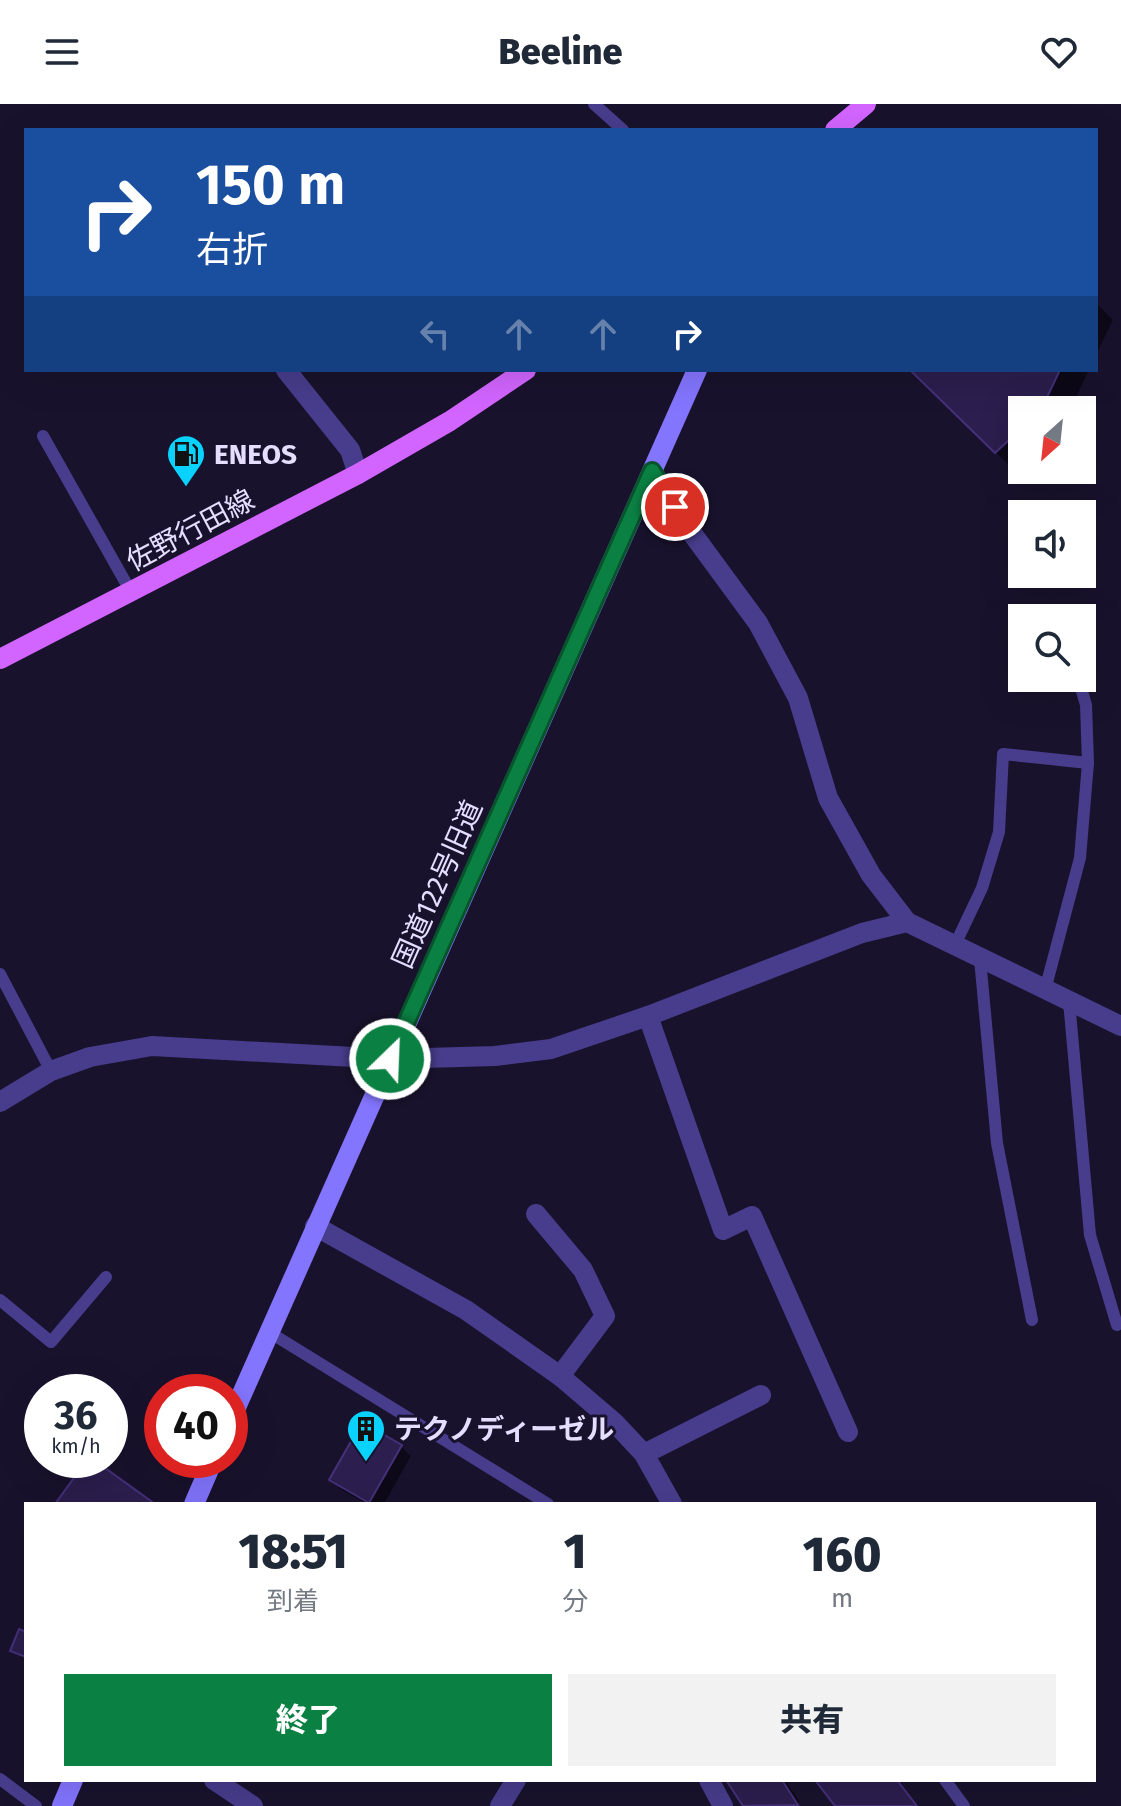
<!DOCTYPE html>
<html lang="ja">
<meta charset="utf-8">
<style>
:root{--surface:#fff;--page:#f2f2f3;--text:#1f2937;--muted:#747a83;--accent:#0b8043}
body{margin:0;font-family:"Fira Sans","Noto Sans JP",sans-serif;background:var(--page);color:var(--text);height:100vh;display:flex;flex-direction:column;font-size:30px;white-space:nowrap}
*{box-sizing:border-box;margin:0}
p{font-size:26px;color:var(--muted)}
.icon{flex:none;width:44px;height:44px;fill:none;stroke:currentColor;stroke-width:2;stroke-linecap:round;stroke-linejoin:round}
.map{position:relative;flex:1;overflow:hidden}
.details{position:absolute;left:24px;top:1398px;width:1072px;height:280px;display:flex;flex-direction:column;background:var(--surface);border-radius:0px;box-shadow:0 8px 32px #0002}
.details>*{flex:none}
.banner{position:absolute;left:24px;top:24px;width:1074px;height:244px;border-radius:0px;box-shadow:0 8px 32px #0002;background:#1a4fa0;color:#fff;overflow:hidden}
.needle{width:52px;rotate:207deg}
.buttons{position:absolute;left:1008px;top:292px;display:grid;gap:16px}
.buttons a{display:grid;place-items:center;width:88px;height:88px;border-radius:0px;background:var(--surface);box-shadow:0 8px 32px #0002;font-size:40px}
.speed{position:absolute;left:24px;top:1270px;display:flex;gap:16px;font-size:40px;font-weight:700;text-align:center}
.speed>*{display:grid;place-content:center;width:104px;height:104px;border-radius:50%;background:var(--surface);box-shadow:0 8px 32px #0002;line-height:1}
.speed small{font-size:20px;font-weight:400}
.speed .limit{border:12px solid #d22;background:#fff;color:#111}
.pin{position:absolute;display:grid;place-items:center;width:68px;height:68px;color:#fff;margin:-34px;border:4px solid #fff;border-radius:50%;box-shadow:0 2px 8px #0007}
.me{position:absolute;width:88px;margin:-44px;rotate:24deg;stroke-linejoin:round;filter:drop-shadow(0 0 6px #0008)}
.turn{display:flex;align-items:center;gap:28px;height:168px;padding:0 40px;font-size:36px}
.turn .icon{width:104px;height:104px;stroke-width:2.5}
.turn b{display:block;font-size:56px;line-height:68px}
.lanes{display:flex;align-items:center;height:76px;padding:0 40px;background:#0003;justify-content:center;gap:40px;direction:ltr}
.lanes .off{opacity:.35}
.eta{display:flex;justify-content:space-evenly;align-items:center;height:136px;text-align:center}
.eta b{font-size:48px;font-weight:800;line-height:56px}
.primary-button{display:flex;gap:16px;margin-top:auto;padding:16px 40px}
.primary-button a{flex:1;height:92px;border-radius:0px;background:var(--accent);color:#fff;font-size:32px;font-weight:800;line-height:92px;text-align:center}
.primary-button a+a{background:var(--page);color:var(--text)}
header{display:flex;justify-content:space-between;align-items:center;height:104px;padding:0 40px;background:var(--surface);font-size:36px;font-weight:800}
.map>svg:first-child{display:block}
</style>
<header><svg class="icon" aria-label="menu" viewBox="0 0 24 24"><path d="M4 6h16M4 12h16M4 18h16"/></svg>Beeline<svg class="icon" aria-label="heart" viewBox="0 0 24 24"><path d="M12 20l-8-8c-3-5 5-10 8-4 3-6 11-1 8 4z"/></svg></header>
<div class="map">
<svg width="1121" height="1702" viewBox="0 0 1121 1702">
<rect width="100%" height="100%" fill="#19122d"/>
<g fill="#0007">
<polygon points="1096,199 1113,216 1096,251"/>
<polygon points="912,266 1089,266 1070,306 1022,306 1022,362 1016,368"/>
<polygon points="110,1336 123,1346 114,1359 110,1356"/>
<polygon points="401,1343 411,1352 384,1400 367,1400 342,1386 332,1376"/>
<polygon points="728,1676 785,1676 800,1698 793,1702 746,1702"/>
<polygon points="818,1676 899,1676 918,1702 837,1702"/>
</g>
<g fill="#2c1e4e" stroke="#45307a" stroke-width="2">
<polygon points="910,266 1060,266 1041,306 1022,306 1022,324 995,349"/>
<polygon points="362,1318 402,1341 369,1399 329,1376"/>
<polygon points="87,1356 94,1356 155,1400 55,1400"/>
<polygon points="19,1525 26,1528 26,1553 10,1547"/>
<polygon points="726,1676 782,1676 798,1701 743,1702"/>
<polygon points="815,1676 897,1676 917,1702 835,1702"/>
</g>
<g fill="none" stroke-linecap="round" stroke-linejoin="round">
<g stroke="#473d8c" stroke-width="12">
<polyline points="594,0 623,26"/>
<polyline points="43,332 131,488"/>
<polyline points="954,843 982,784 999,728 1003,650 1088,659"/>
<polyline points="980,855 997,1039 1032,1216"/>
<polyline points="0,870 51,967"/>
<polyline points="1045,886 1080,754 1088,659 1086,601 1078,574"/>
<polyline points="1069,897 1090,1131 1117,1221"/>
<polyline points="0,1196 51,1238 106,1173"/>
<polyline points="269,1228 548,1400"/>
<polyline points="0,1675 36,1702"/>
<polyline points="945,1676 964,1702"/>
</g>
<g stroke="#473d8c" stroke-width="20">
<polyline points="286,266 350,346 358,370"/>
<polyline points="652,367 686,421 758,519 798,594 828,694 871,771 907,818 1121,922"/>
<polyline points="648,912 723,1126 752,1112 848,1328"/>
<polyline points="0,998 51,967 90,953 152,942 390,955 495,952 551,945 648,912 862,829 907,818"/>
<polyline points="536,1110 583,1166 605,1212 560,1272"/>
<polyline points="315,1122 466,1206 560,1272 615,1319 644,1350 672,1400"/>
<polyline points="644,1350 761,1291"/>
<polyline points="214,1676 253,1702"/>
<polyline points="709,1676 723,1702"/>
<polyline points="500,1702 516,1676"/>
</g>
<g stroke="#8475ff" stroke-width="20">
<polyline points="230,1317 697,266"/>
<polyline points="194,1400 213,1356"/>
<polyline points="62,1702 73,1676"/>
</g>
<g stroke="#d265ff" stroke-width="20">
<polyline points="835,26 866,0"/>
<polyline points="0,555 358,370 450,317 526,266"/>
</g>
</g>
<g fill="none" stroke-linecap="round" stroke-linejoin="round">
<g stroke="#07532c" stroke-width="20">
<polyline id="route" points="390,955 652,367 675,403"/>
</g>
<use href="#route" stroke="#0b8043" stroke-width="14"/>
</g>
<defs>
<g id="fuel-pin" transform="scale(2)"><path d="M0 17L-7.5 6A9.5 9.5 0 1 1 7.5 6Z" fill="#0ad2ff" stroke="#19122d"/><path d="M-5.5-6h7V0h2V4h1.3V-2.5L3-4.5l.8-.8L6-3V5H2.5V1h-1V6h-7ZM-4.2-4.7v3.2H.2V-4.7Z" fill="#111"/></g>
<g id="building-pin" transform="scale(2)"><path d="M0 17L-7.5 6A9.5 9.5 0 1 1 7.5 6Z" fill="#0ad2ff" stroke="#19122d"/><path d="M-4-6H4V6H1V3H-1V6H-4ZM-2.5-4.3h1.7v1.8h-1.7ZM.8-4.3h1.7v1.8H.8ZM-2.5-1h1.7V.8h-1.7ZM.8-1h1.7V.8H.8Z" fill="#111"/></g>
</defs>
<g fill-rule="evenodd">
<use href="#fuel-pin" x="186" y="350"/>
<use href="#building-pin" x="366" y="1325"/>
</g>
<g text-anchor="middle" stroke-width="6" stroke-linejoin="round" paint-order="stroke">
<g font-size="28" font-weight="bold" fill="#e5deff" stroke="#19122d" text-anchor="start">
<text x="214" y="360">ENEOS</text>
<text x="394" y="1335">テクノディーゼル</text>
</g>
<g font-size="28" fill="#e5deff" stroke="#19122d">
<text transform="translate(190 426) rotate(-28)" y="10">佐野行田線</text>
<text transform="translate(437 780) rotate(-66)" y="10">国道122号旧道</text>
</g>
</g>
</svg>
<div class="buttons">
<a><svg class="needle" viewBox="-14 -14 28 28"><path d="M0-13l5 13h-10z" fill="#e53935"/><path d="M0 13l5-13h-10z" fill="#747a83"/></svg></a>
<a><svg class="icon" aria-label="sound" viewBox="0 0 24 24"><path d="M4 9h4l5-4v14l-5-4H4zM17 9q2 3 0 6"/></svg></a>
<a><svg class="icon" aria-label="search" viewBox="0 0 24 24"><circle cx="10" cy="10" r="6"/><path d="M15 15l6 6"/></svg></a>
</div>
<div class="speed"><div>36<small>km/h</small></div><div class="limit">40</div></div>
<div class="pin" style="left:675px;top:403px;background:#d93025"><svg class="icon" aria-label="arrive" viewBox="0 0 24 24"><path d="M6 21V4h12l-3 4 3 4H6"/></svg></div>
<svg class="me" style="left:390px;top:955px" viewBox="-20 -20 40 40"><circle r="17" fill="#0b8043" stroke="#fff" stroke-width="3"/><path d="M0-11L8 9 0 5-8 9z" fill="#fff"/></svg>
<div class="banner">
<div class="turn"><svg class="icon" aria-label="right" viewBox="0 0 24 24"><path d="M7 20v-9h11M14 6l5 5-5 5"/></svg><div><b>150 m</b>右折</div></div>
<div class="lanes"><svg class="icon off" aria-label="left" viewBox="0 0 24 24"><path d="M17 20v-9H6M10 6l-5 5 5 5"/></svg><svg class="icon off" aria-label="ahead" viewBox="0 0 24 24"><path d="M12 20V5M6 11l6-6 6 6"/></svg><svg class="icon off" aria-label="ahead" viewBox="0 0 24 24"><path d="M12 20V5M6 11l6-6 6 6"/></svg><svg class="icon" aria-label="right" viewBox="0 0 24 24"><path d="M7 20v-9h11M14 6l5 5-5 5"/></svg></div>
</div>
<section class="details">
<div class="eta">
<div><b>18:51</b><p>到着</p></div>
<div><b>1</b><p>分</p></div>
<div><b>160</b><p>m</p></div>
</div>
<div class="primary-button"><a>終了</a><a>共有</a></div>
</section>
</div>
